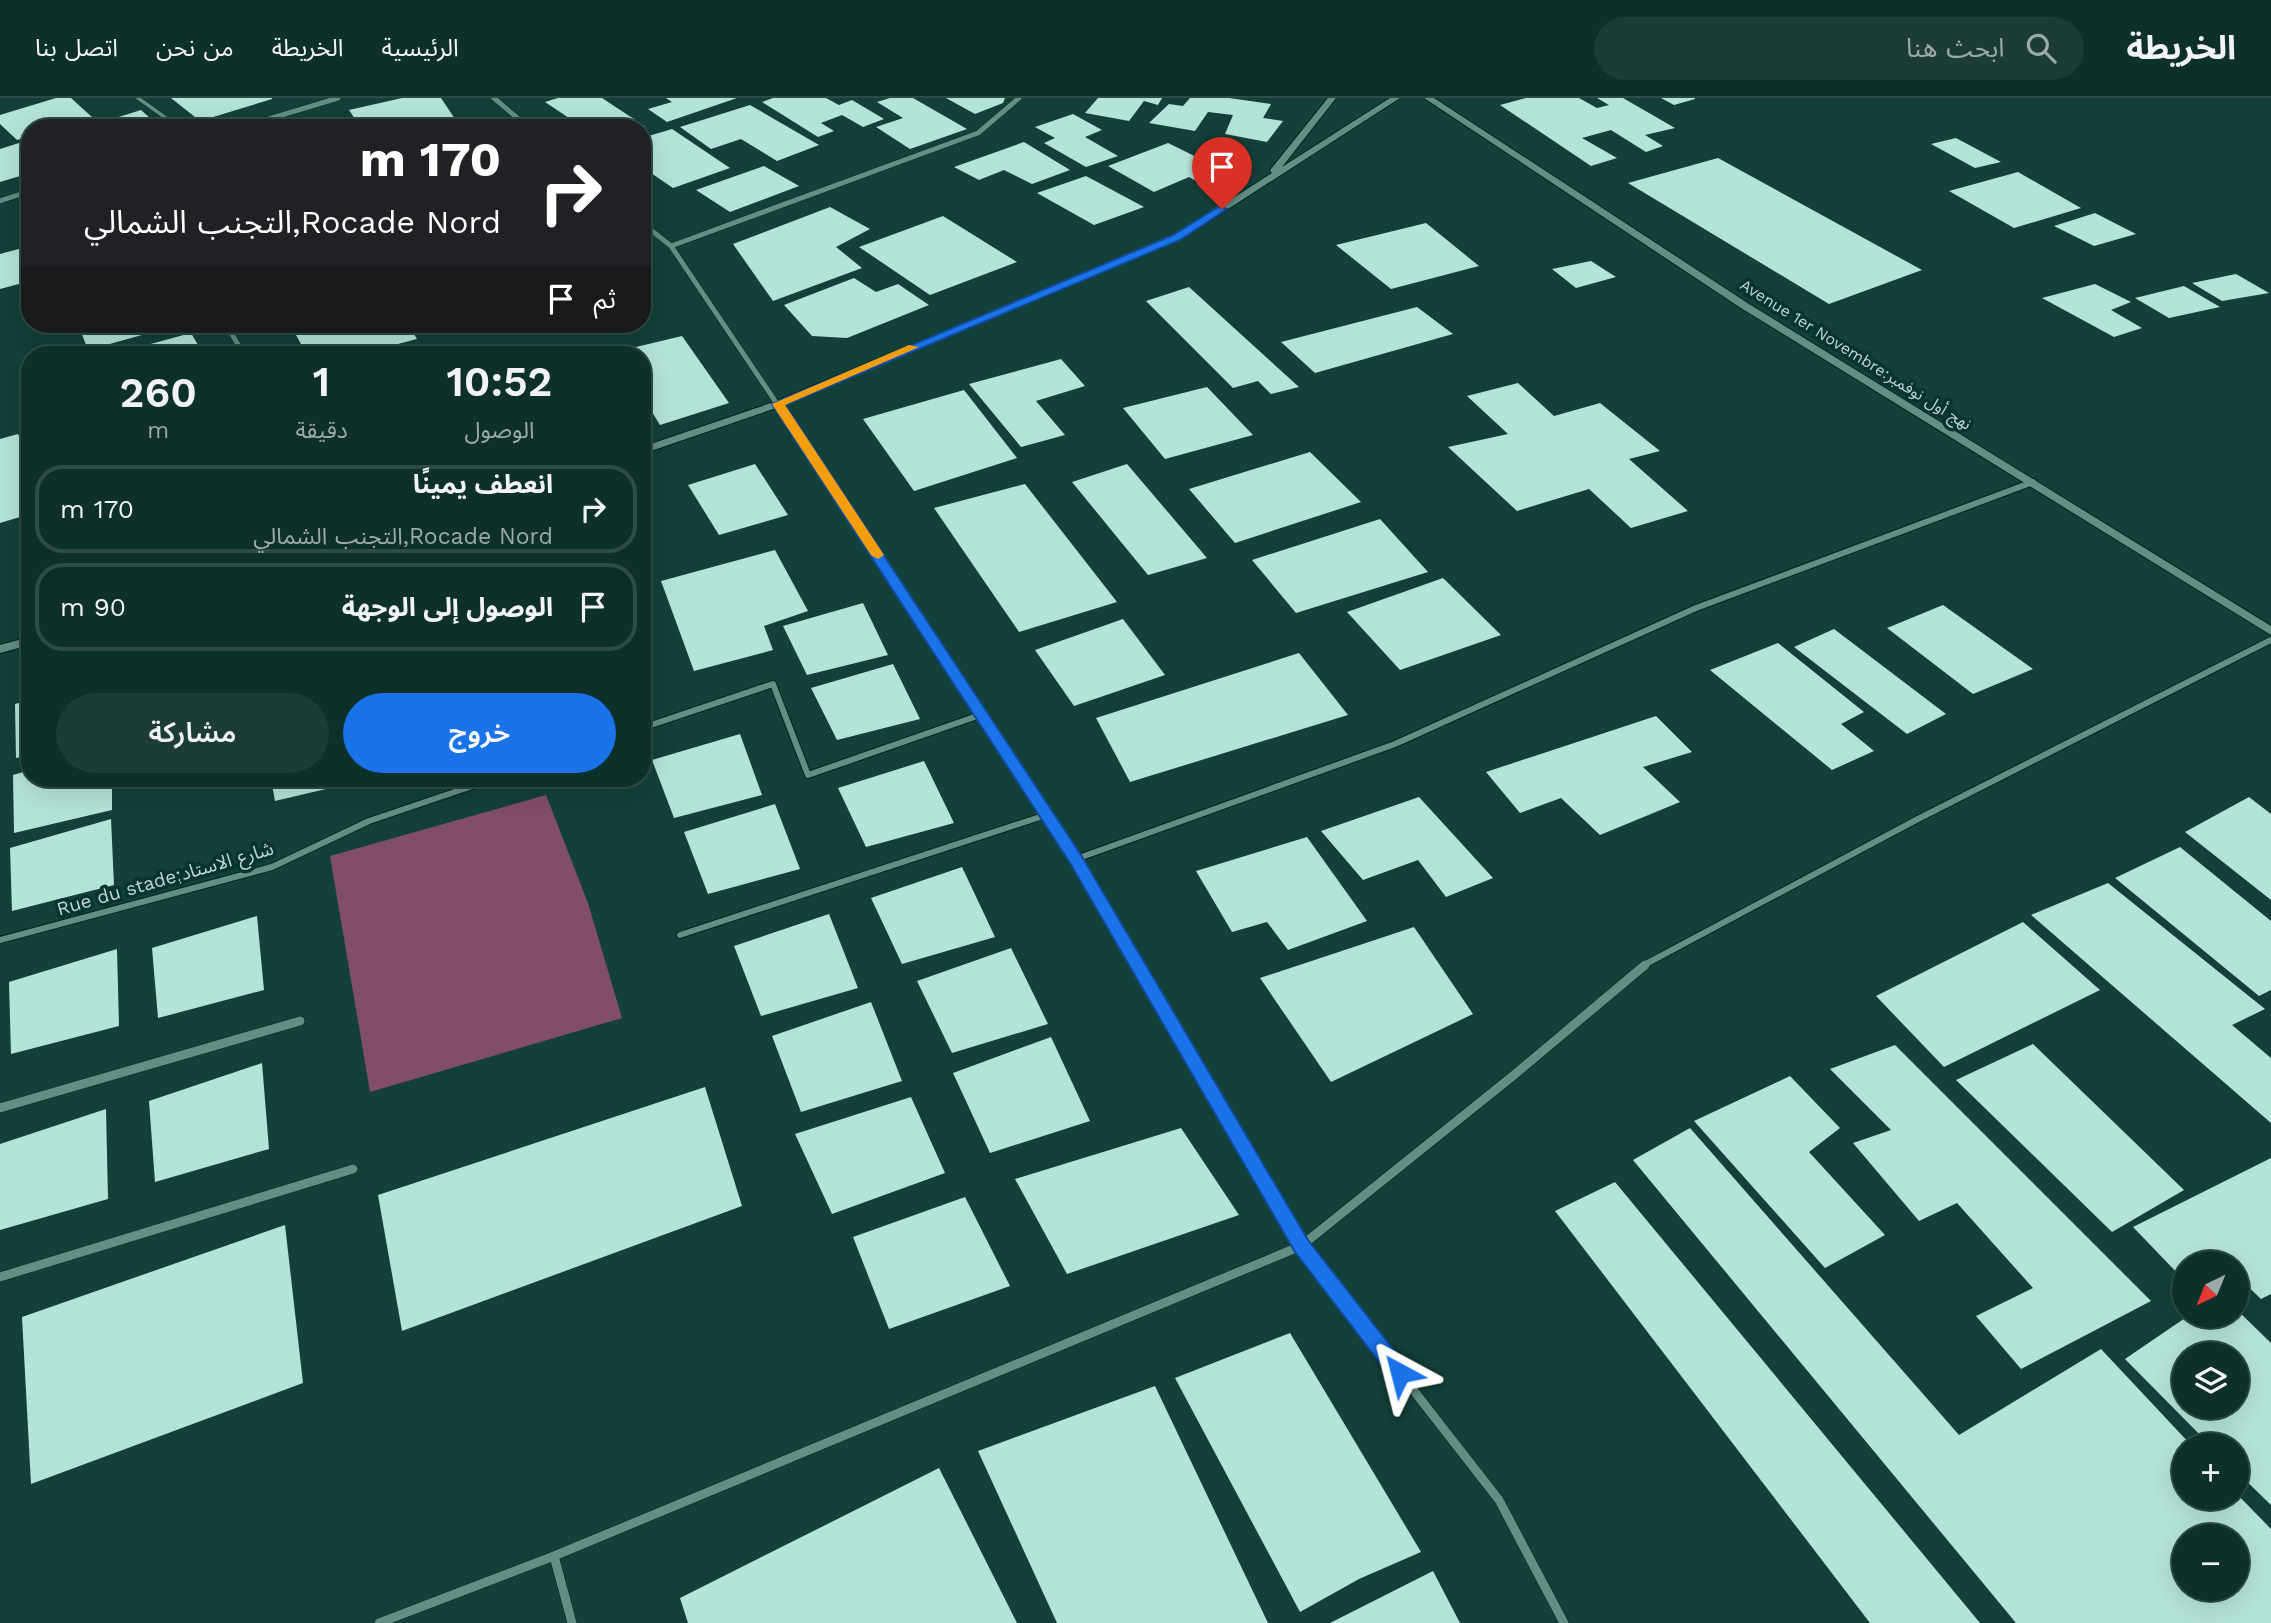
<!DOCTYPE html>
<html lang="ar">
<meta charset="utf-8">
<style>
:root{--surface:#0e302b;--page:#1c3c37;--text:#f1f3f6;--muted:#9ba9a9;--line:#2e4b47;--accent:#1a73e8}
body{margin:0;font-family:"Work Sans","Noto Sans Arabic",sans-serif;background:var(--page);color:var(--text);direction:rtl;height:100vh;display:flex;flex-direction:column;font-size:26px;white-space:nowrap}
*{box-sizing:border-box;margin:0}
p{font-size:23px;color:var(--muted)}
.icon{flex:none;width:38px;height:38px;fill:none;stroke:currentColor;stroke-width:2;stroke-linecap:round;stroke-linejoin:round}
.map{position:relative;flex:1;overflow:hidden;direction:ltr}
.side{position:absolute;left:21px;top:248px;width:630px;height:441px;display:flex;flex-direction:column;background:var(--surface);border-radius:28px;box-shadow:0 7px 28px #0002,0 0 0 2px var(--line);direction:rtl}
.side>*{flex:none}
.guide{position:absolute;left:21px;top:21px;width:630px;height:214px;border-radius:28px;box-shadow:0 7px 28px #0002,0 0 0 2px var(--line);direction:rtl;background:#202124;color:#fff;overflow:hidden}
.needle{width:46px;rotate:223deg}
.fabs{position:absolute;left:2172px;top:1153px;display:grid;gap:14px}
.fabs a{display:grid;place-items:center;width:77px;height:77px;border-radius:50%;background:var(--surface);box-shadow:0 7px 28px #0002,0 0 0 2px var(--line);font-size:35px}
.pin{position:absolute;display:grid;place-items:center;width:60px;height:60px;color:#fff;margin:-72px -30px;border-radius:50% 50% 50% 0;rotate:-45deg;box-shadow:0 0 7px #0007}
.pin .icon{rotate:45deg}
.me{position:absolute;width:77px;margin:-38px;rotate:322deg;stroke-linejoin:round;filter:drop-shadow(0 0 5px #0008)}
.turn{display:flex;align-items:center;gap:24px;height:147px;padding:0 35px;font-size:32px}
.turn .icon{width:91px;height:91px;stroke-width:2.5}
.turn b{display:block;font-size:49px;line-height:60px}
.then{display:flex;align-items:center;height:66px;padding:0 35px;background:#0003;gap:14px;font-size:26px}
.eta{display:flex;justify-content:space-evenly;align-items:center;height:119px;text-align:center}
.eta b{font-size:42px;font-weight:600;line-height:49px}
.action{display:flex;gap:14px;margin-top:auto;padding:14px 35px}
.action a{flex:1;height:80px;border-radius:42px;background:var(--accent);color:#fff;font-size:28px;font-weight:600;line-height:80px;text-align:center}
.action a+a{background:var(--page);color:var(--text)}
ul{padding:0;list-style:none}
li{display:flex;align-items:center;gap:21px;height:88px;margin:0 14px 10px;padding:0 21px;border:4px solid var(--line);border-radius:28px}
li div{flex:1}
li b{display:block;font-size:26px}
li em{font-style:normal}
header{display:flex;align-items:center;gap:42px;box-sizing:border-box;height:98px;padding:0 35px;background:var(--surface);border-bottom:2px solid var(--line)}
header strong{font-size:33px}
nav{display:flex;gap:38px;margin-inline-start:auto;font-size:24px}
.search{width:490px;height:63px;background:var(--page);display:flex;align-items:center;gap:18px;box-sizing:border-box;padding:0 24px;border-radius:38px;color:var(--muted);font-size:26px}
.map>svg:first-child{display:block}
</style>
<header>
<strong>الخريطة</strong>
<div class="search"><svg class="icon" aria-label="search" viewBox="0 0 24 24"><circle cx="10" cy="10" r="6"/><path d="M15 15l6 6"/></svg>ابحث هنا</div>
<nav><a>الرئيسية</a><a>الخريطة</a><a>من نحن</a><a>اتصل بنا</a></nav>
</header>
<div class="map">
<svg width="2271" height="1525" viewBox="0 0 2271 1525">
<rect width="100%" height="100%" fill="#134039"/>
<polygon fill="#804e67" points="546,697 588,805 622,920 370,994 330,758"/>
<g fill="#b4e3d9" fill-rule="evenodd">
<polygon points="56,0 71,0 93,20 59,30 30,30 30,38 17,42 0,26 0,17"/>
<polygon points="171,0 272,0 272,1 200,23"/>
<polygon points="402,0 441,0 457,24 432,30 361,30 349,12"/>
<polygon points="558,0 602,0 646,29 584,30 545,4"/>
<polygon points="666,0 737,0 667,24 648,11 672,4"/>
<polygon points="773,0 826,0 839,7 852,2 884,21 863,29 842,17 821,25 834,33 818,39 762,4"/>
<polygon points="890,0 913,0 967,31 910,51 876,29 903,20 877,4"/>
<polygon points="946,0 1005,0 1003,5 975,16"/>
<polygon points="1098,0 1162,0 1158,7 1144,3 1129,23 1085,15"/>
<polygon points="1190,0 1229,0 1271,6 1263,20 1283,23 1267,44 1225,36 1233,17 1208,14 1195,33 1149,25 1169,6 1183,8"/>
<polygon points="1526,0 1579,0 1597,10 1609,7 1597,0 1623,0 1675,30 1645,37 1663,48 1646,54 1611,32 1582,40 1617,60 1591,68 1500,7"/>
<polygon points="1661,0 1695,0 1695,1 1674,7"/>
<polygon points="750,7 819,47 777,63 741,41 711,51 680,29"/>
<polygon points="141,12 161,30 87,30 87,29"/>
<polygon points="1073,16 1102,32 1085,39 1118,58 1086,69 1044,45 1055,40 1035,29"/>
<polygon points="672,31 730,70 673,90 642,69 642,40"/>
<polygon points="1956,40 2001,64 1975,70 1931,46"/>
<polygon points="1024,44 1070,72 1032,86 1004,72 979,82 954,69"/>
<polygon points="19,45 30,56 30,75 0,84 0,51"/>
<polygon points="1168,45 1229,75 1202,86 1189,79 1154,94 1108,68"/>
<polygon points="1718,60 1922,172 1829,206 1628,85"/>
<polygon points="764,68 799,88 730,114 696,92"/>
<polygon points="2018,74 2081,110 2014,130 1949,93"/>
<polygon points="1086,78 1144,109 1094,127 1037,95"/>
<polygon points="830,109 870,131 836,149 862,170 773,203 733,146"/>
<polygon points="2095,115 2136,136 2094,148 2054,128"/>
<polygon points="943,118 1017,164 930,197 859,149"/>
<polygon points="1426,125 1479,168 1391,191 1336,147"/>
<polygon points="30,148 30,183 0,191 0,156"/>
<polygon points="1591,163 1616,179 1576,190 1552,171"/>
<polygon points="2236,176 2269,195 2222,203 2192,185"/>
<polygon points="854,180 876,194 898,186 929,207 847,240 812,238 784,207"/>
<polygon points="2095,186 2131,204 2111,212 2142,230 2114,239 2042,200"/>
<polygon points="2184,188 2220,209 2169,220 2135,200"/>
<polygon points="1189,189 1299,289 1271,296 1258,283 1233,290 1146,203"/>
<polygon points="1417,209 1453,236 1315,275 1281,244"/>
<polygon points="78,226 178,226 178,227 88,252"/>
<polygon points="290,226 408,226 417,241 356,257 307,257"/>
<polygon points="191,235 204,257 114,257 114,256"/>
<polygon points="682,238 729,305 660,327 642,298 642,257 617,257 615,254"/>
<polygon points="423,247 429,257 387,257 387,256"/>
<polygon points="1061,261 1085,288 1036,303 1065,337 1021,349 969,286"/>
<polygon points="1518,285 1554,318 1600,305 1660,353 1629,361 1688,413 1631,430 1589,391 1517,413 1448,349 1508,336 1467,298"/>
<polygon points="1207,289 1253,337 1165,361 1123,310"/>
<polygon points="964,292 1017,360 914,393 863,321"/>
<polygon points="18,336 30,365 30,416 0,425 0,341"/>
<polygon points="1310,354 1361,404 1235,445 1189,391"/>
<polygon points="755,366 788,417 719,437 688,387"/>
<polygon points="1127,366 1207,460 1148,477 1072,384"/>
<polygon points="1025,386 1117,504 1019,534 934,410"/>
<polygon points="1380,421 1428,474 1296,515 1252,462"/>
<polygon points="775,452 808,513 764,528 773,552 694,573 661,483"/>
<polygon points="1443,480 1501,537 1400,572 1347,514"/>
<polygon points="863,505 888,557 807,577 783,528"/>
<polygon points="1943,507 2033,571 1973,596 1887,530"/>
<polygon points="1123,521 1165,577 1074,608 1035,552"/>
<polygon points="1834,531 1946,616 1907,636 1794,549"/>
<polygon points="1778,545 1864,614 1841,626 1874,653 1832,672 1710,572"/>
<polygon points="1299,555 1348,617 1130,684 1096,620"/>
<polygon points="893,566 920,621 837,642 811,590"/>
<polygon points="30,602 30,657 16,660 15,606"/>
<polygon points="1656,618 1692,654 1643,669 1680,704 1600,737 1561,700 1520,715 1486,674"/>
<polygon points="740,636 762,697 674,720 652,662"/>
<polygon points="924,663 954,725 866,749 838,690"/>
<polygon points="30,672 30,681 112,681 112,712 14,735 13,677"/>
<polygon points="271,681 364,681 364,682 275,703"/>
<polygon points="1419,699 1493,780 1446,799 1418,762 1363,782 1321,733"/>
<polygon points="2249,699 2271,716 2271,802 2185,734"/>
<polygon points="775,706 800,771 708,796 684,734"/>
<polygon points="111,721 114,787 12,813 10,750"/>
<polygon points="1307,739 1367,823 1288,852 1267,824 1232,834 1196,773"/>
<polygon points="2180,749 2271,823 2271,892 2259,898 2115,780"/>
<polygon points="962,769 995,839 902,866 871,800"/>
<polygon points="2108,785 2265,911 2232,927 2271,960 2271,1025 2031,817"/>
<polygon points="829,816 858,890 761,918 734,848"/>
<polygon points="257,818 264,892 158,920 152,850"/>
<polygon points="2023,824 2100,892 1944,969 1876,898"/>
<polygon points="1414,829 1473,916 1331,984 1260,880"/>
<polygon points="1011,850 1048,926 952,955 917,883"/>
<polygon points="117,851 119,928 11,956 9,884"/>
<polygon points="871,904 902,983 801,1014 772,938"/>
<polygon points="1051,939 1090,1023 990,1055 953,975"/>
<polygon points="2033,946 2184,1092 2112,1134 1956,982"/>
<polygon points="1895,947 2151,1203 2021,1271 1976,1218 2033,1190 1957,1105 1919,1123 1853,1045 1891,1032 1830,971"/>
<polygon points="262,965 269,1051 155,1084 149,1003"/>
<polygon points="1790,978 1840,1030 1809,1054 1885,1137 1825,1170 1694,1023"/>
<polygon points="705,989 742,1108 402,1233 378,1097"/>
<polygon points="911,999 945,1075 832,1116 795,1036"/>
<polygon points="106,1011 108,1101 0,1132 0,1046"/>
<polygon points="1181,1030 1239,1117 1067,1176 1015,1081"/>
<path d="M 1690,1030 L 1959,1337 L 2101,1251 L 2192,1348 L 2184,1348 L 2184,1400 L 2236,1400 L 2236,1395 L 2271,1431 L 2271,1525 L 2016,1525 L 1633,1062 ZM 2184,1438 L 2236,1438 L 2236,1491 L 2184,1491 Z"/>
<polygon points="2271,1060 2271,1196 2261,1201 2236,1177 2236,1166 2222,1163 2216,1166 2184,1166 2184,1182 2133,1129"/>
<polygon points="1615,1084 1980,1525 1870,1525 1555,1113"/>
<polygon points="965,1099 1010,1188 889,1231 853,1139"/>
<polygon points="285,1127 303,1285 31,1386 22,1219"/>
<path d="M 2236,1211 L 2271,1245 L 2271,1407 L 2236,1373 L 2236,1348 L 2211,1348 L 2125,1261 L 2188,1218 L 2236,1218 ZM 2184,1256 L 2236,1256 L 2236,1309 L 2184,1309 Z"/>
<polygon points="1290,1235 1421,1454 1359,1481 1300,1514 1175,1280"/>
<polygon points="1155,1288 1268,1525 1057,1525 978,1353"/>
<polygon points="939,1370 1017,1525 688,1525 680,1500"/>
<polygon points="1433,1473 1460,1525 1330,1525"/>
</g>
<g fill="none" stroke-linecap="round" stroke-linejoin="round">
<g stroke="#032520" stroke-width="4.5">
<polyline id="lane" points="138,0 180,30"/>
</g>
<g stroke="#032520" stroke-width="6">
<g id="street-far2">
<polyline points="494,0 529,30"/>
<polyline points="239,30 338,0"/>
<polyline points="0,103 30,93"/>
<polyline points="642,125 671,148 822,373"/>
<polyline points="671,148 978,35 1019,0"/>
<polyline points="226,226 244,257"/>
</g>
</g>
<g stroke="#032520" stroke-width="8">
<g id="street-far1">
<polyline points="821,372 1076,761 1138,868"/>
<polyline points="642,630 773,586 808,677 983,616"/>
<polyline points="1076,761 1395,646 1696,510 2033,384"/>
<polyline points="680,837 1046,717"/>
<polyline points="0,842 272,769 369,723 493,681"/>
<polyline points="1642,868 1916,722 2271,542"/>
</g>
</g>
<g stroke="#032520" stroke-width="10">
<g id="street">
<polyline points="0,1010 300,923"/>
<polyline points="0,1179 353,1071"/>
<polyline points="554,1458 572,1525"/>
<polyline points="379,1525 554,1458 1301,1148 1137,867"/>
<polyline points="1564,1525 1499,1402 1301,1148 1514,977 1645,867"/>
</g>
</g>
<g stroke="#032520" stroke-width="2">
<g id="secondary">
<polygon points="1328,0 1336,0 1282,69 1390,0 1400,0 1180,142 782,308 642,356 642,349 774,304 1174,138 1272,75 1270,73 1271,71"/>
<polygon points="1424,0 1434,0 1749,206 2271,528 2271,537 1741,210"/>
<polygon points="30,539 30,547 0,555 0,547"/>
</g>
</g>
<use href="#lane" stroke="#628e85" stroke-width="3.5"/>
<use href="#street-far2" stroke="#628e85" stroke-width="5"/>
<use href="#street-far1" stroke="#628e85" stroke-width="6"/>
<use href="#street" stroke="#628e85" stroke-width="9"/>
<use href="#secondary" fill="#628e85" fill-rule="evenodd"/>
</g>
<polygon fill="#1a73e8" stroke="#114b97" stroke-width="2" points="1218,109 1227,111 1180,142 785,307 1081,757 1308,1142 1407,1269 1410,1275 1407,1282 1400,1284 1393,1282 1295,1154 1070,765 772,306 1173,137"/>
<polygon fill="#f59e0b" points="909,247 919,249 785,307 884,457 878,461 871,457 772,306"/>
<g text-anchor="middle" stroke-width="7" stroke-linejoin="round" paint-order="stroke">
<g font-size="16" fill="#c1d7d3" stroke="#06352f">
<text transform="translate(1856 256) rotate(32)" y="6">Avenue 1er Novembre;نهج أول نوفمبر</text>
</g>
<g font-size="19" fill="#c1d7d3" stroke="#06352f">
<text transform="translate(165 780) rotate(-16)" y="7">Rue du stade;شارع الاستاد</text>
</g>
</g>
</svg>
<div class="fabs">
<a><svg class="needle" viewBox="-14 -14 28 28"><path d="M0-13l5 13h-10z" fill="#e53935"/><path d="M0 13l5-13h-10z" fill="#9ba9a9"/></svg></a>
<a><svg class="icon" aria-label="layers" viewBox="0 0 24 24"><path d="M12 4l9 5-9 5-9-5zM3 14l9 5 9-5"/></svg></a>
<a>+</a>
<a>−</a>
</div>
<div class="pin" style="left:1222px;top:111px;background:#d93025"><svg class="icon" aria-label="arrive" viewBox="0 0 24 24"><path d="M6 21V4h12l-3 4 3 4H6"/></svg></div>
<svg class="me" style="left:1400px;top:1275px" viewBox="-20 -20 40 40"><path d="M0-17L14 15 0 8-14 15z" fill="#1a73e8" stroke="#fff" stroke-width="4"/></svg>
<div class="guide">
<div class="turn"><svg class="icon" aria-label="right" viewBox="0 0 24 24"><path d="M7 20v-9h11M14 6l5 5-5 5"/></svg><div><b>170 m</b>Rocade Nord,التجنب الشمالي</div></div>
<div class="then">ثم<svg class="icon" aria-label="arrive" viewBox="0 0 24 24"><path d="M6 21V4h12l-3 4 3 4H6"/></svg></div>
</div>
<section class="side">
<div class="eta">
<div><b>10:52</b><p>الوصول</p></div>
<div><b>1</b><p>دقيقة</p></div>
<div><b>260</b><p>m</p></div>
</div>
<ul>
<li><svg class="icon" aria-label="right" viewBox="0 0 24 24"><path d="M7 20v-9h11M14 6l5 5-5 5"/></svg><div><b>انعطف يمينًا</b><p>Rocade Nord,التجنب الشمالي</p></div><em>170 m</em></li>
<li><svg class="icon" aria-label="arrive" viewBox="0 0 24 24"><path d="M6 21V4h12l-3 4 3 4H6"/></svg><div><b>الوصول إلى الوجهة</b></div><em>90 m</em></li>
</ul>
<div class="action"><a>خروج</a><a>مشاركة</a></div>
</section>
</div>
